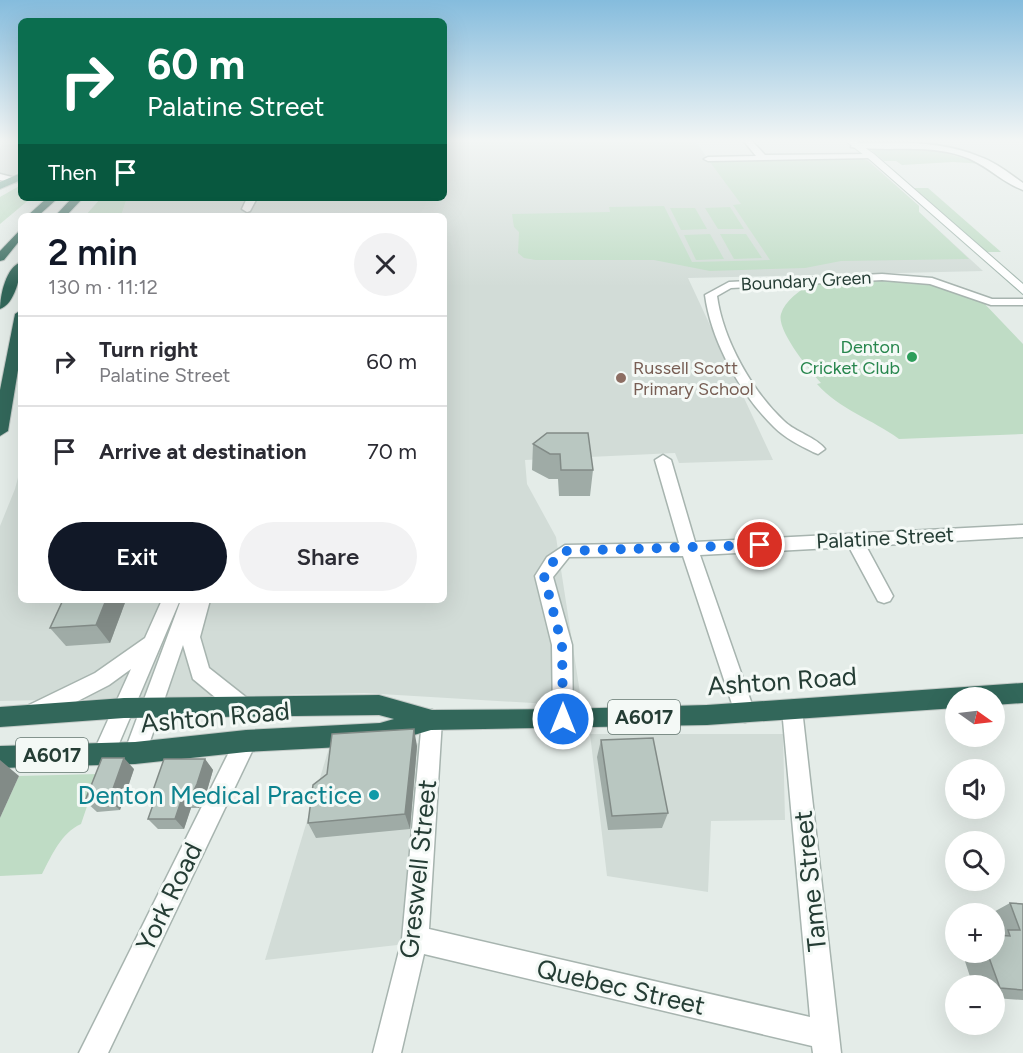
<!DOCTYPE html>
<meta charset="utf-8">
<style>
:root{--surface:#fff;--page:#f2f2f3;--text:#2b2b33;--muted:#7c7c81;--line:#e1e1e2;--accent:#111827}
body{margin:0;font-family:Figtree,sans-serif;background:var(--page);color:var(--text);height:100vh;display:flex;flex-direction:column;font-size:22px;white-space:nowrap}
*{box-sizing:border-box;margin:0}
p{font-size:20px;color:var(--muted)}
.icon{flex:none;width:33px;height:33px;fill:none;stroke:currentColor;stroke-width:2;stroke-linecap:round;stroke-linejoin:round}
.map{position:relative;flex:1;overflow:hidden}
.drawer{position:absolute;left:18px;top:213px;width:429px;height:390px;display:flex;flex-direction:column;background:var(--surface);border-radius:9px;box-shadow:0 6px 24px #0002}
.drawer>*{flex:none}
.guide{position:absolute;left:18px;top:18px;width:429px;height:183px;border-radius:9px;box-shadow:0 6px 24px #0002;background:#0b6e4f;color:#fff;overflow:hidden}
.needle{width:39px;rotate:104deg}
.controls{position:absolute;left:945px;top:687px;display:grid;gap:12px}
.controls a{display:grid;place-items:center;width:60px;height:60px;border-radius:50%;background:var(--surface);box-shadow:0 6px 24px #0002;font-size:30px}
.pin{position:absolute;display:grid;place-items:center;width:51px;height:51px;color:#fff;margin:-26px;border:3px solid #fff;border-radius:50%;box-shadow:0 2px 6px #0007}
.me{position:absolute;width:66px;margin:-33px;rotate:0deg;stroke-linejoin:round;filter:drop-shadow(0 0 4px #0008)}
.turn{display:flex;align-items:center;gap:21px;height:126px;padding:0 30px;font-size:27px}
.turn .icon{width:78px;height:78px;stroke-width:2.5}
.turn b{display:block;font-size:42px;line-height:51px}
.then{display:flex;align-items:center;height:57px;padding:0 30px;background:#0003;gap:12px;font-size:22px}
.round{display:grid;place-items:center;flex:none;width:63px;height:63px;border-radius:32px;background:var(--page)}
.overview{display:flex;align-items:center;justify-content:space-between;height:102px;padding:0 30px}
h1{font-size:36px;font-weight:600;line-height:45px;color:var(--accent)}
.action{display:flex;gap:12px;margin-top:auto;padding:12px 30px}
.action a{flex:1;height:69px;border-radius:36px;background:var(--accent);color:#fff;font-size:24px;font-weight:600;line-height:69px;text-align:center}
.action a+a{background:var(--page);color:var(--text)}
ul{padding:0;list-style:none}
li{display:flex;align-items:center;gap:18px;height:90px;padding:0 30px;border-top:2px solid var(--line)}
li div{flex:1}
li b{display:block;font-size:22px}
li em{font-style:normal}
.map>svg:first-child{display:block}
</style>
<div class="map">
<svg width="1023" height="1053" viewBox="0 0 1023 1053">
<rect width="100%" height="100%" fill="#e4ece8"/>
<g fill="#d2dcd7">
<polygon points="444,140 695,140 710,162 868,160 919,206 919,212 983,271 688,278 773,460 679,463 675,453 525,460 527,484 556,537 582,706 364,693 0,701 0,526 15,489 21,466 21,600 444,600 444,216 121,216 127,198 444,198"/>
<polygon points="3,143 21,146 21,171 0,181 0,148"/>
<polygon points="590,734 783,734 785,820 711,821 708,892 607,876"/>
<polygon points="424,743 406,944 265,960 329,748"/>
</g>
<g fill="#bfdcc5">
<polygon points="866,146 927,148 984,164 953,162 902,165 896,161 884,161"/>
<polygon points="863,159 868,161 919,206 919,212 969,259 841,261 805,268 710,271 654,260 536,260 524,258 518,253 519,232 514,227 512,214 610,212 609,207 664,206 692,262 770,260 733,205 741,204 710,162"/>
<polygon points="21,185 21,198 31,198 0,224 0,197"/>
<polygon points="914,188 928,188 1001,252 984,252"/>
<polygon points="101,198 127,198 121,216 85,216"/>
<polygon points="730,207 744,229 718,229 705,208"/>
<polygon points="670,208 695,208 707,229 681,230"/>
<polygon points="710,234 724,259 696,260 684,235"/>
<polygon points="720,234 746,234 762,258 734,259"/>
<path d="M 890,280 L 930,283 L 981,300 L 1023,344 L 1023,434 L 899,439 C 872,419 840,410 817,384 L 821,383 C 810,371 776,330 781,314 C 785,300 800,291 811,283 Z"/>
<path d="M 98,774 L 81,824 C 61,833 52,855 42,874 L 0,876 L 0,818 L 19,776 Z"/>
</g>
<g fill="none" stroke-linecap="round" stroke-linejoin="round">
<g stroke="#a7b4af" stroke-width="3">
<g id="street">
<polygon points="743,140 751,140 765,155 871,154 875,156 871,158 708,161 704,159 708,157 756,156"/>
<path d="M 854,143 C 897,142 943,140 983,158 C 998,164 1010,174 1023,183 L 1023,190 C 1001,182 985,163 962,156 C 926,144 888,152 851,147 Z"/>
<polygon points="0,174 20,179 16,182 0,180"/>
<polygon points="247,198 257,198 250,211 247,212 242,209"/>
<path d="M 882,274 L 932,278 L 992,299 L 1023,299 L 1023,305 L 991,305 L 930,284 L 882,280 L 731,288 L 717,296 C 723,340 752,391 784,421 C 795,432 816,437 825,449 L 818,454 L 813,452 C 799,445 785,438 774,427 C 741,395 711,341 705,295 L 729,282 Z"/>
<polygon points="663,455 671,460 695,542 1023,525 1023,537 866,546 893,596 890,601 884,603 878,601 849,547 700,555 755,713 752,720 745,722 738,720 735,713 683,556 569,557 553,577 572,645 573,719 570,726 563,729 556,726 553,719 552,645 535,576 547,557 565,545 679,543 655,460"/>
<polygon points="162,600 180,600 112,760 104,763 96,760 93,753 131,669 109,685 41,720 34,722 27,720 24,713 27,706 95,673 145,638"/>
<polygon points="181,600 210,600 200,637 209,668 247,698 250,705 247,712 240,714 233,712 193,679 183,645 146,753 143,760 135,763 127,760 124,753"/>
<polygon points="792,700 799,702 802,709 841,1053 813,1053 812,1046 424,954 401,1053 373,1053 402,939 422,720 425,713 432,710 439,713 442,720 429,929 810,1017 782,709 785,702"/>
<polygon points="246,731 254,734 257,741 108,1053 79,1053 238,734"/>
</g>
</g>
<g stroke="#a3b7af" stroke-width="2">
<polygon id="secondary" points="844,140 854,140 874,154 1023,284 1023,294 868,158"/>
</g>
<g stroke="#c2c9c6" stroke-width="2">
<polygon id="primary" points="21,173 21,180 0,189 0,182"/>
</g>
<g stroke="#c2c9c6" stroke-width="2">
<g id="highway">
<polygon points="47,198 57,199 38,216 27,216"/>
<polygon points="72,198 83,198 66,216 55,216"/>
<polygon points="21,229 21,239 4,260 0,261 0,251"/>
<path d="M 21,262 C 21,275 15,304 0,309 C 0,295 6,267 21,262 Z"/>
<polygon points="21,310 21,352 8,431 0,436 0,390 15,314"/>
<polygon points="1023,683 1023,703 994,705 994,698 956,698 956,708 707,725 431,730 380,745 246,752 135,764 0,768 0,746 135,742 246,730 380,723 394,719 379,715 124,718 0,727 0,707 124,698 379,695 432,710 563,709 707,705"/>
</g>
</g>
<use href="#street" fill="#fff" fill-rule="evenodd"/>
<use href="#secondary" fill="#fff" fill-rule="evenodd"/>
<use href="#primary" fill="#6c9f8f" fill-rule="evenodd"/>
<use href="#highway" fill="#32675a" fill-rule="evenodd"/>
</g>
<g fill="#9faba6">
<polygon points="547,433 593,470 590,496 559,496 558,479 549,479 532,470 533,444"/>
<polygon points="63,600 126,600 110,643 66,646 50,628"/>
<polygon points="601,740 668,813 662,828 608,830 597,757"/>
<polygon points="417,746 410,829 316,838 308,823 327,774"/>
<polygon points="205,759 213,770 206,794 199,808 191,808 184,829 158,829 148,819 154,803 150,799"/>
<polygon points="134,769 120,810 97,812 85,801"/>
<polygon points="1010,903 1023,904 1023,1000 994,998 994,986 973,986 962,952 994,952 994,914 990,914"/>
</g>
<g fill="#828b87">
<polygon points="106,600 126,600 110,643 96,625"/>
<polygon points="414,729 417,746 410,829 405,814"/>
<polygon points="124,758 134,769 120,810 109,800"/>
<polygon points="205,759 213,770 206,794 199,808 190,798"/>
<polygon points="0,760 19,776 0,818"/>
<polygon points="182,798 191,808 184,829 175,819"/>
</g>
<g fill="#b9c7c1" stroke="#828b87" stroke-width="1.5">
<polygon points="547,433 588,433 593,470 561,470 560,454 550,454 533,444"/>
<polygon points="63,600 106,600 96,625 50,628"/>
<polygon points="414,729 405,814 308,823 313,785 327,774 332,734"/>
<polygon points="653,738 668,813 612,816 601,740"/>
<polygon points="102,758 124,758 109,800 85,801"/>
<polygon points="164,759 205,759 197,784 190,798 182,798 175,819 148,819 155,799 150,799"/>
<polygon points="1010,903 1023,904 1023,990 1000,988 987,952 994,952 994,935 1010,936 1008,930 1020,930"/>
</g>
<linearGradient id="sky" x2="0" y2="1"><stop stop-color="#85bcdd"/><stop offset="0.49" stop-color="#f3f6f5"/><stop offset="1" stop-color="#f3f6f5" stop-opacity="0"/></linearGradient>
<rect width="1023" height="287" fill="url(#sky)"/>
<g fill="none" stroke-linecap="round" stroke-linejoin="round">
<polyline stroke="#1a73e8" stroke-width="10" stroke-dasharray="0 18" points="563,719 562,645 544,576 553,562 565,551 760,545"/>
</g>
<circle fill="#2e9e5b" stroke="#f4f9f6" stroke-width="2" cx="912" cy="357" r="6"/>
<circle fill="#8d6e63" stroke="#f4f9f6" stroke-width="2" cx="621" cy="378" r="6"/>
<circle fill="#0f9aa8" stroke="#f4f9f6" stroke-width="2" cx="374" cy="795" r="6"/>
<g text-anchor="middle" stroke-width="6" stroke-linejoin="round" paint-order="stroke">
<g font-size="18" fill="#253d35" stroke="#f4f9f6">
<text transform="translate(806 281) rotate(-3)" y="6">Boundary Green</text>
</g>
<g font-size="18" fill="#27864d" stroke="#f4f9f6" text-anchor="end">
<text x="900" y="353">Denton<tspan x="900" dy="21">Cricket Club</tspan></text>
</g>
<g font-size="18" fill="#785e54" stroke="#f4f9f6" text-anchor="start">
<text x="633" y="374">Russell Scott<tspan x="633" dy="21">Primary School</tspan></text>
</g>
<g fill="#f4f9f6" stroke="#63756f" stroke-width="1.5">
<rect x="608" y="700" width="72" height="34" rx="4.5"/>
<rect x="16" y="738" width="72" height="34" rx="4.5"/>
</g>
<g font-size="20" font-weight="bold" fill="#253d35">
<text x="644" y="724">A6017</text>
<text x="52" y="762">A6017</text>
</g>
<g font-size="21" fill="#253d35" stroke="#f4f9f6">
<text transform="translate(885 538) rotate(-3)" y="7">Palatine Street</text>
</g>
<g font-size="26" fill="#253d35" stroke="#f4f9f6">
<text transform="translate(782 681) rotate(-4)" y="9">Ashton Road</text>
<text transform="translate(215 717) rotate(-5)" y="9">Ashton Road</text>
<text transform="translate(418 869) rotate(-84)" y="9">Greswell Street</text>
<text transform="translate(810 881) rotate(-96)" y="9">Tame Street</text>
<text transform="translate(169 897) rotate(-64)" y="9">York Road</text>
<text transform="translate(621 987) rotate(13)" y="9">Quebec Street</text>
</g>
<g font-size="26" fill="#0d838f" stroke="#f4f9f6" text-anchor="end">
<text x="362" y="804">Denton Medical Practice</text>
</g>
</g>
</svg>
<div class="controls">
<a><svg class="needle" viewBox="-14 -14 28 28"><path d="M0-13l5 13h-10z" fill="#e53935"/><path d="M0 13l5-13h-10z" fill="#7c7c81"/></svg></a>
<a><svg class="icon" aria-label="sound" viewBox="0 0 24 24"><path d="M4 9h4l5-4v14l-5-4H4zM17 9q2 3 0 6"/></svg></a>
<a><svg class="icon" aria-label="search" viewBox="0 0 24 24"><circle cx="10" cy="10" r="6"/><path d="M15 15l6 6"/></svg></a>
<a>+</a>
<a>−</a>
</div>
<div class="pin" style="left:760px;top:545px;background:#d93025"><svg class="icon" aria-label="arrive" viewBox="0 0 24 24"><path d="M6 21V4h12l-3 4 3 4H6"/></svg></div>
<svg class="me" style="left:563px;top:719px" viewBox="-20 -20 40 40"><circle r="17" fill="#1a73e8" stroke="#fff" stroke-width="3"/><path d="M0-11L8 9 0 5-8 9z" fill="#fff"/></svg>
<div class="guide">
<div class="turn"><svg class="icon" aria-label="right" viewBox="0 0 24 24"><path d="M7 20v-9h11M14 6l5 5-5 5"/></svg><div><b>60 m</b>Palatine Street</div></div>
<div class="then">Then<svg class="icon" aria-label="arrive" viewBox="0 0 24 24"><path d="M6 21V4h12l-3 4 3 4H6"/></svg></div>
</div>
<section class="drawer">
<div class="overview"><div><h1>2 min</h1><p>130 m · 11:12</p></div><a class="round"><svg class="icon" aria-label="close" viewBox="0 0 24 24"><path d="M6 6l12 12M18 6L6 18"/></svg></a></div>
<ul>
<li><svg class="icon" aria-label="right" viewBox="0 0 24 24"><path d="M7 20v-9h11M14 6l5 5-5 5"/></svg><div><b>Turn right</b><p>Palatine Street</p></div><em>60 m</em></li>
<li><svg class="icon" aria-label="arrive" viewBox="0 0 24 24"><path d="M6 21V4h12l-3 4 3 4H6"/></svg><div><b>Arrive at destination</b></div><em>70 m</em></li>
</ul>
<div class="action"><a>Exit</a><a>Share</a></div>
</section>
</div>
